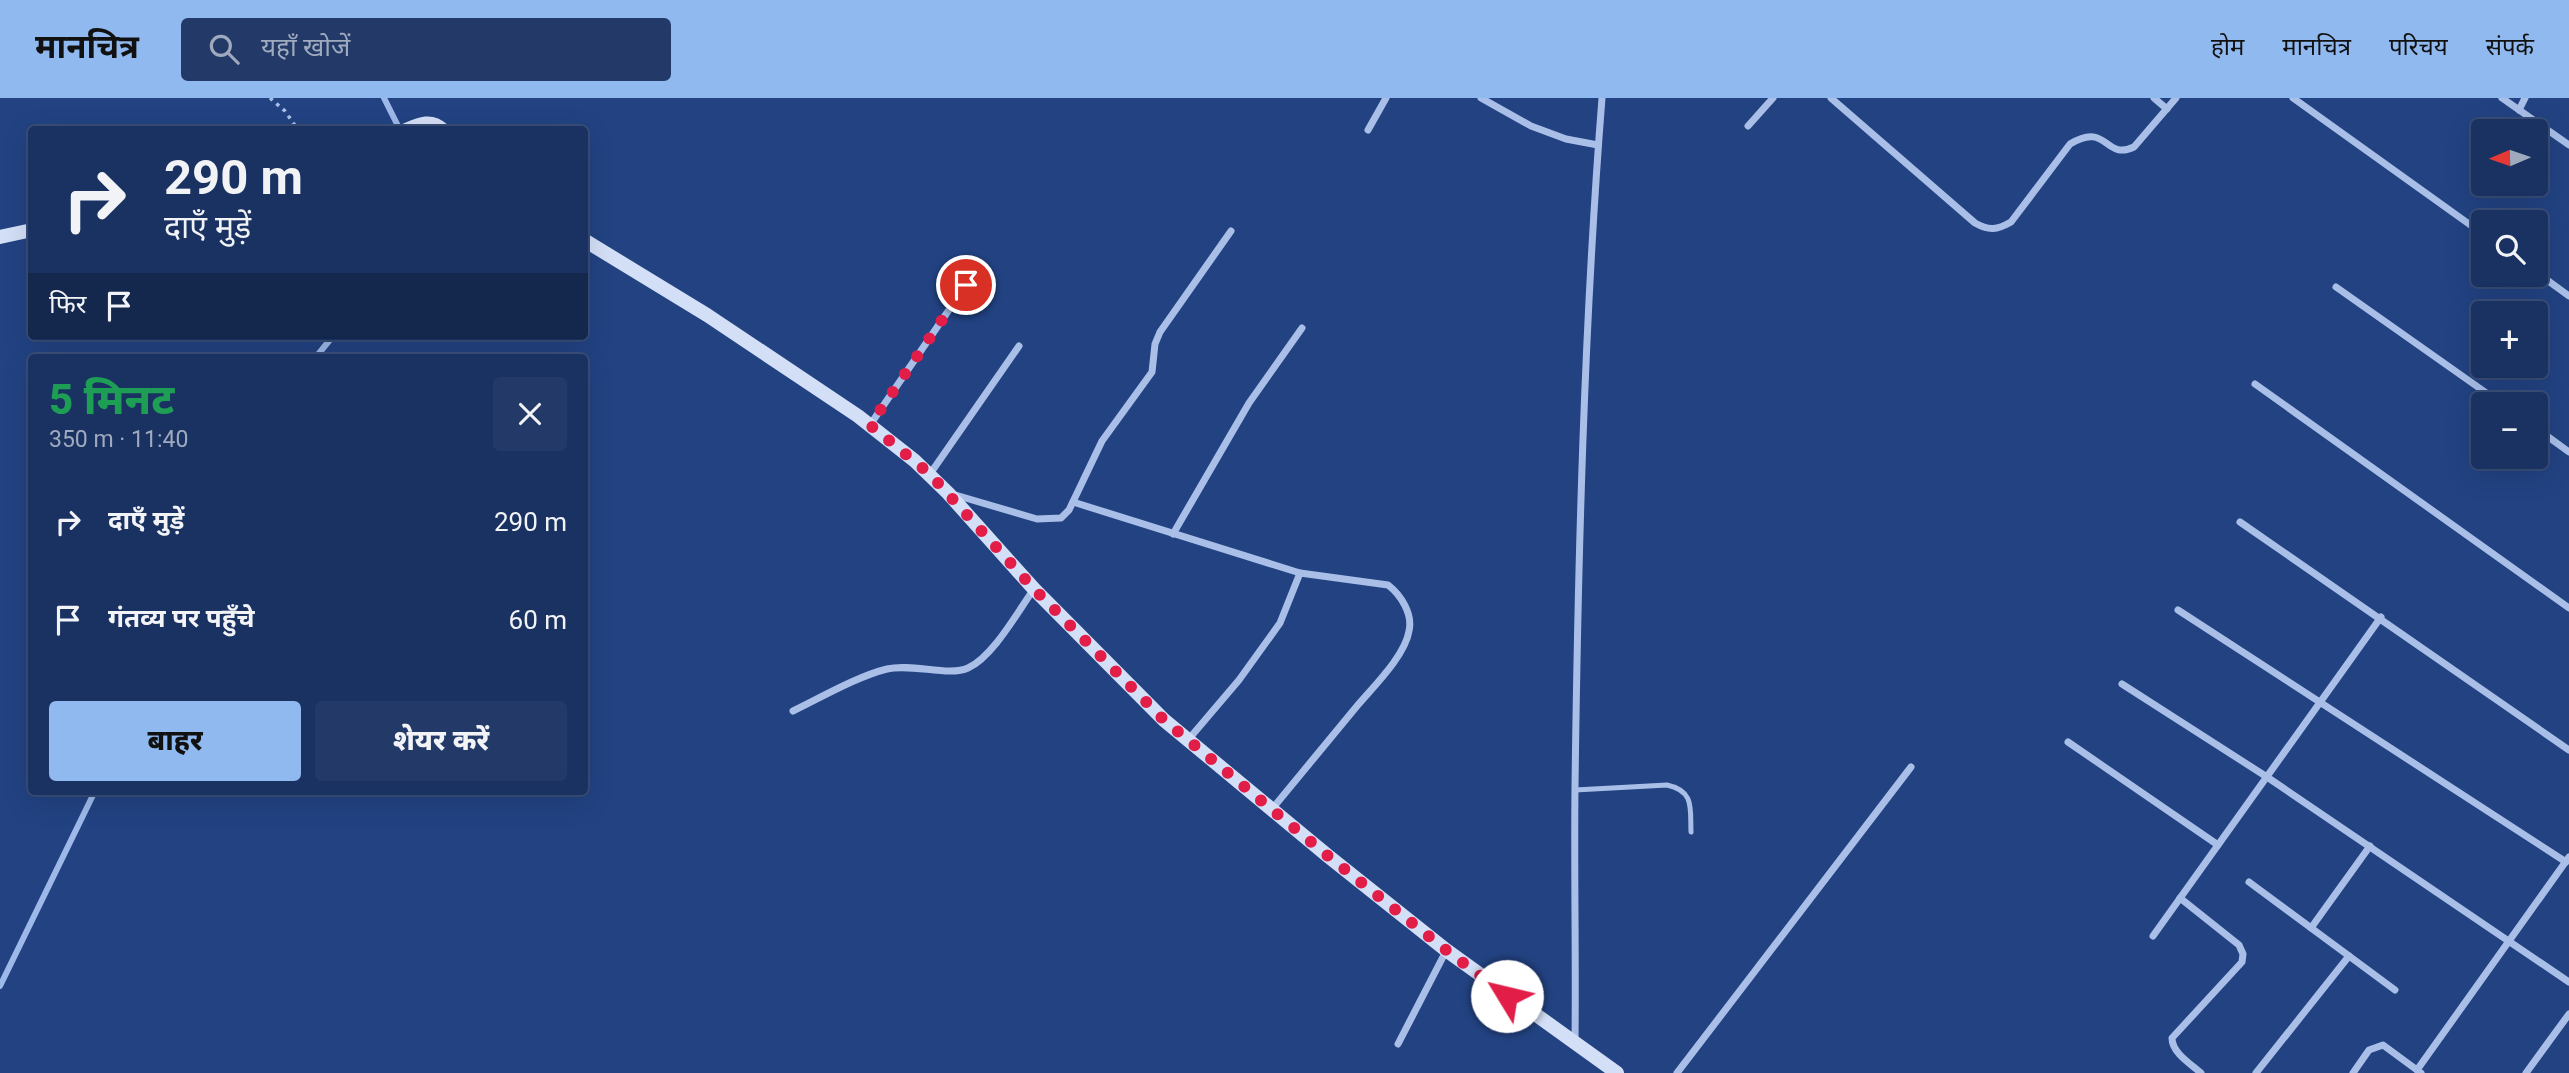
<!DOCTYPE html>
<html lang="hi">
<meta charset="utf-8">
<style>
:root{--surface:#1a3262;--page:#233a68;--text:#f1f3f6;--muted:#9faabe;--line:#384d77;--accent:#90b9f0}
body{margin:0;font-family:Roboto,"Noto Sans Devanagari",sans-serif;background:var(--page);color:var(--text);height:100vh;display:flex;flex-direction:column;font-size:26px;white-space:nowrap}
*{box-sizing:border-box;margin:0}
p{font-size:23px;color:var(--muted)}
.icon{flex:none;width:38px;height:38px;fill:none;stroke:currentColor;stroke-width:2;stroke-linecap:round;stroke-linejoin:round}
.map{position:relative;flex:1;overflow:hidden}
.drawer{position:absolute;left:28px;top:256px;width:560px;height:441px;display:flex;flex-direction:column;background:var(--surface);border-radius:7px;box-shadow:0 7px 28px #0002,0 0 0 2px var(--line)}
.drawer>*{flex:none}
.top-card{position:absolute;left:28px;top:28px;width:560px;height:214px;border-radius:7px;box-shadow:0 7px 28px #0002,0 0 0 2px var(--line);background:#1a3262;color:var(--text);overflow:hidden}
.needle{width:46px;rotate:268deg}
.controls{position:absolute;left:2471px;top:21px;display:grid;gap:14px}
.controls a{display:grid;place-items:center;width:77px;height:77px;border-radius:7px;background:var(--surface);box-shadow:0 7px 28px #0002,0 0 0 2px var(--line);font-size:35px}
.pin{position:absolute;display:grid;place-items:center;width:60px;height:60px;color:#fff;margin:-30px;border:4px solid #fff;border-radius:50%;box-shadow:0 2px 7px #0007}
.me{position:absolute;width:77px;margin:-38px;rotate:306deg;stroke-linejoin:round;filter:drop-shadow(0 0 5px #0008)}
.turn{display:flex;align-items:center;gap:24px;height:147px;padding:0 21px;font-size:32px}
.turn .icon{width:91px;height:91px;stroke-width:2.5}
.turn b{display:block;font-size:49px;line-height:60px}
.then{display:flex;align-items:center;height:66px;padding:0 21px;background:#0003;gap:14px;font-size:26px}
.round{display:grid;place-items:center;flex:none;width:74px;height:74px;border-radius:7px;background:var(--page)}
.overview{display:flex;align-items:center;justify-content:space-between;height:119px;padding:0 21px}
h1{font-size:42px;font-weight:800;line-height:52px;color:#1e9e55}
.primary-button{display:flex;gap:14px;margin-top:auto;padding:14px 21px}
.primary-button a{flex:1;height:80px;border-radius:7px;background:var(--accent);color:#111;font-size:28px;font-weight:800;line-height:80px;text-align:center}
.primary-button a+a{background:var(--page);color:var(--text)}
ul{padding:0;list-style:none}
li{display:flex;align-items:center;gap:21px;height:98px;padding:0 21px}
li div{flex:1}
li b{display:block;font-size:26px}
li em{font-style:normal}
header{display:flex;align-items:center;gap:42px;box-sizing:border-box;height:98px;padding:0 35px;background:var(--accent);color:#111}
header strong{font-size:33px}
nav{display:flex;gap:38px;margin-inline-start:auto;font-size:24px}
.search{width:490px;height:63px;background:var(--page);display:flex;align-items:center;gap:18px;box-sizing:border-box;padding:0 24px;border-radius:7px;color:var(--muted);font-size:26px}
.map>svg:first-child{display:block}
</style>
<header>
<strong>मानचित्र</strong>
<div class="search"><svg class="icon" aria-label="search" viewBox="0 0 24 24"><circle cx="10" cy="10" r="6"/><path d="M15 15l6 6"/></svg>यहाँ खोजें</div>
<nav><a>होम</a><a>मानचित्र</a><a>परिचय</a><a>संपर्क</a></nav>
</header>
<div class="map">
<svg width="2569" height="975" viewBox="0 0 2569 975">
<rect width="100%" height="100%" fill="#224282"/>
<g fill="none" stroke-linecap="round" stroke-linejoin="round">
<g stroke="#9db8e9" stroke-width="6">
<polyline points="384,0 400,32"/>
<polyline points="316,259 333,238"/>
<polyline points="0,888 95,693"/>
</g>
<polyline stroke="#a9bfe8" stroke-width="3.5" stroke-dasharray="3.5 5" stroke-linecap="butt" points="270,0 285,13 298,32"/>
<path stroke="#a9bfe8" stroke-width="5" d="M 1575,692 L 1667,687 C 1695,693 1690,711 1691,734"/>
<g stroke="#a9bfe8" stroke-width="7">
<polyline points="1481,0 1531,28 1566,41 1598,47"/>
<path d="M 1831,0 L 1975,125 C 1989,133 1997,132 2011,124 L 2070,46 C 2108,23 2104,63 2134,49 L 2176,0"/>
<polyline points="2154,0 2167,11"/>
<polyline points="2293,0 2483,136"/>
<polyline points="2502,0 2569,47"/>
<polyline points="2519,12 2525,0"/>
<polyline points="1748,28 1773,0"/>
<polyline points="1368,32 1386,0"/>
<polyline points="2536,174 2569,198"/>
<polyline points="2336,189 2502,306"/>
<polyline points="2255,286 2569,510"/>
<polyline points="870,327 966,187"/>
<polyline points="2536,330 2569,354"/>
<polyline points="930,376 1019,248"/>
<polyline points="952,396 1037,421 1061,420 1069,412 1102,343 1152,274 1155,246 1160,234 1231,133"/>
<path d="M 1073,404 L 1300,475 L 1388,487 C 1401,497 1413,516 1409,533 C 1405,558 1373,589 1357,608 C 1329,642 1300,677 1272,711"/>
<polyline points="2240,424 2569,652"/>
<polyline points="1173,436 1249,305 1302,230"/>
<polyline points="2178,512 2566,764"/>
<polyline points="2122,586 2267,679 2569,884"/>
<path d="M 793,613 C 820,600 858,578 887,571 C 912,565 949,579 968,570 C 993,559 1018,513 1034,491"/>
<polyline points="1188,642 1239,582 1280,525 1300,475"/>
<polyline points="2068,644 2218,747"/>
<polyline points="2249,784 2395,892"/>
<path d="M 2180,800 L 2239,847 L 2243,856 L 2242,864 L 2172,940 C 2172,955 2191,966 2201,975"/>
<polyline points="2311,830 2370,748"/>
<polyline points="2153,838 2381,519"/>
<path d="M 1575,944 C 1576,859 1574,774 1575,689 C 1578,459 1584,229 1602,0"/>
<polyline points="1398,946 1446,853"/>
<polyline points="1677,975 1911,669"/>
<polyline points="2256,975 2349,858"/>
<polyline points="2353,975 2369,952 2383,947 2417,972"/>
<polyline points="2421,975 2417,972 2569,759"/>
<polyline points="2526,975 2569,916"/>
</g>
<g stroke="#d3dff6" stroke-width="14">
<path d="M 406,32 C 420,26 431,21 443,32"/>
<polyline points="0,139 32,132"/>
<polyline points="584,142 707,217 858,318 915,363 948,395 1034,491 1164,622 1328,758 1446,852 1617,975"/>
</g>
</g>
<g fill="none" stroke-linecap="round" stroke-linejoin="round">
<polyline stroke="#e11d48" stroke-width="12" stroke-dasharray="0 21.6" points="966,187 870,327 930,376 1034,491 1164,622 1328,758 1446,852 1507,898"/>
</g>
</svg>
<div class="controls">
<a><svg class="needle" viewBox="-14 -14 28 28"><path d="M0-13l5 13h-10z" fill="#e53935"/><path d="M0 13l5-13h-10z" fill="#9faabe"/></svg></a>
<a><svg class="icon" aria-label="search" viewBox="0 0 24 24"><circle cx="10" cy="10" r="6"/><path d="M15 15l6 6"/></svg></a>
<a>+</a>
<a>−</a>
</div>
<div class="pin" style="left:966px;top:187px;background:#d93025"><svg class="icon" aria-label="arrive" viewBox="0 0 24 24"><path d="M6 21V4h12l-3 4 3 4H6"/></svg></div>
<svg class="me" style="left:1507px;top:898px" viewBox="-20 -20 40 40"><circle r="19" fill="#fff"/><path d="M0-13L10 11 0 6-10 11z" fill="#e11d48"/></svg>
<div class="top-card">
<div class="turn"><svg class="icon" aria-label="right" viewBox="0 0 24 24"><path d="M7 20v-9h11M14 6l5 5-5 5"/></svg><div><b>290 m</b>दाएँ मुड़ें</div></div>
<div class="then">फिर<svg class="icon" aria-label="arrive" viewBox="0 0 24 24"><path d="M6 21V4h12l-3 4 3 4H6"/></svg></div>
</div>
<section class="drawer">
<div class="overview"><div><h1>5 मिनट</h1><p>350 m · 11:40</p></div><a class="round"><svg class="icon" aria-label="close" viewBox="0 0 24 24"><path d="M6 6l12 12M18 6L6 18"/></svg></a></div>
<ul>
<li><svg class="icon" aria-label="right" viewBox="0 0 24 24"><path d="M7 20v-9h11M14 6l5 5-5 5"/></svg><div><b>दाएँ मुड़ें</b></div><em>290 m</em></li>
<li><svg class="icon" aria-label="arrive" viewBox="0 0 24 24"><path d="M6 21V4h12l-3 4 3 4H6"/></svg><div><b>गंतव्य पर पहुँचे</b></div><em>60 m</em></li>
</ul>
<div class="primary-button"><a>बाहर</a><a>शेयर करें</a></div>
</section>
</div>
